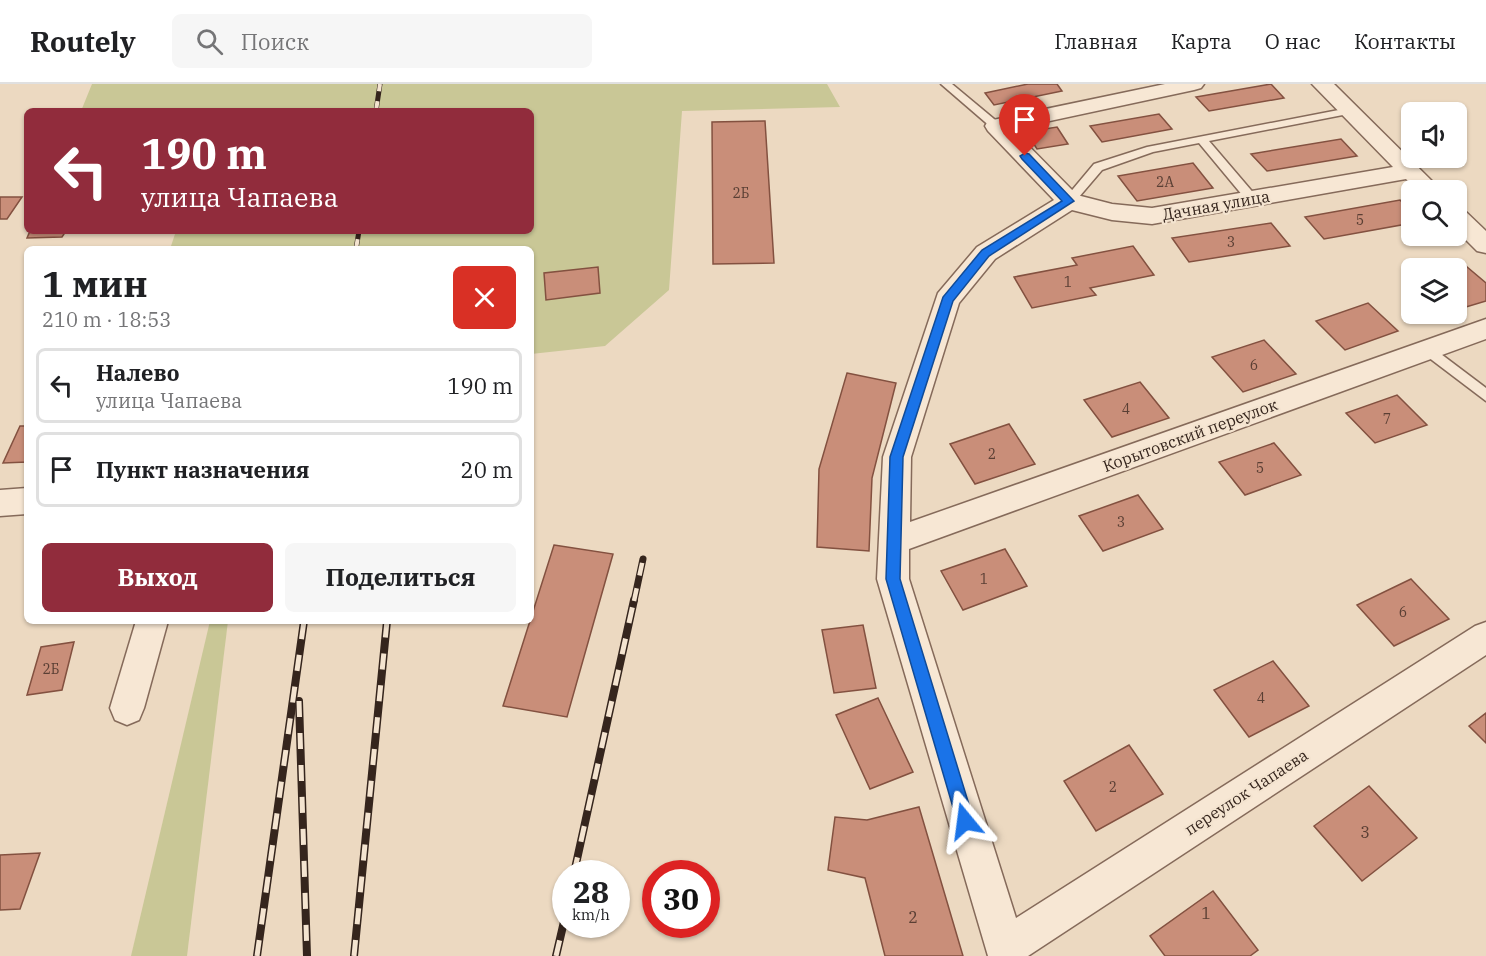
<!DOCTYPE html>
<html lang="ru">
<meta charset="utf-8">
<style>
:root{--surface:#fff;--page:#f6f6f6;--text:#202124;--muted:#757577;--line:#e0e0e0;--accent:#912c3c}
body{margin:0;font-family:"IBM Plex Serif",serif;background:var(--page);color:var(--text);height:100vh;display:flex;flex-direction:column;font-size:22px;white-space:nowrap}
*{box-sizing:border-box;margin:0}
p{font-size:20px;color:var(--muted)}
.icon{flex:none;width:33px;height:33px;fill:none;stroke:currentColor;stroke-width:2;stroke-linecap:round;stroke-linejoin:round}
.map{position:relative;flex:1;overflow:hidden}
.drawer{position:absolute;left:24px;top:162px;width:510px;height:378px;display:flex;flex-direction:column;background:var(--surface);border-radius:9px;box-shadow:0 2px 4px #0004}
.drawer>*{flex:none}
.top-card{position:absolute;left:24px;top:24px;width:510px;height:126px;border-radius:9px;box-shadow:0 2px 4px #0004;background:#912c3c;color:#fff;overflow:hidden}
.tools{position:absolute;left:1401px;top:18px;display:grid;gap:12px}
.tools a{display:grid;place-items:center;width:66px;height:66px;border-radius:9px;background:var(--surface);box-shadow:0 2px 4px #0004;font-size:30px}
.speed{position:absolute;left:552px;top:776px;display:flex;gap:12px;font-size:30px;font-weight:700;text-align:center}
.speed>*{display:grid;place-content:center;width:78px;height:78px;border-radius:50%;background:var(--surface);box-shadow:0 2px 4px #0004;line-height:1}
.speed small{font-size:15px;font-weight:400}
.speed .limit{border:9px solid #d22;background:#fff;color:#111}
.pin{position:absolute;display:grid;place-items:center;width:51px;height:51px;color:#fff;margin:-62px -26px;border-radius:50% 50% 50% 0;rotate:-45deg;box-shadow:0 0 6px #0007}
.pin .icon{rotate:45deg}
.me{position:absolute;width:66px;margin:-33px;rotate:344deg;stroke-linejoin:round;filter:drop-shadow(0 0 4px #0008)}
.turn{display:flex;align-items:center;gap:21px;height:126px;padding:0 18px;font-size:27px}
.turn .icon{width:78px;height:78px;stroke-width:2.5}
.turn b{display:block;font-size:42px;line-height:51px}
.round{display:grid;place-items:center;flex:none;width:63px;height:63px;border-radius:9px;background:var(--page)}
.head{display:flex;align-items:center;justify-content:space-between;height:102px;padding:0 18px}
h1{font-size:36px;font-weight:700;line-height:45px}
.action{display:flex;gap:12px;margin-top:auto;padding:12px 18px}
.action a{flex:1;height:69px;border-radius:9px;background:var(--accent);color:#fff;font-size:24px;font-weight:700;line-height:69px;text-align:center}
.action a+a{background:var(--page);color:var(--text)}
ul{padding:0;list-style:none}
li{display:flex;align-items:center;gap:18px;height:75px;margin:0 12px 9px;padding:0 6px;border:3px solid var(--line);border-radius:9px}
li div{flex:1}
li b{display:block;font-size:22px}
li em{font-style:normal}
header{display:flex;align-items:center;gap:36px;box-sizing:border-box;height:84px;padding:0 30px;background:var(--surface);border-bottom:2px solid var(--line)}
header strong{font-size:28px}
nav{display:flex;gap:33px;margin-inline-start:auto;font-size:21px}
.search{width:420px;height:54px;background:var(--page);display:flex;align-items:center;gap:15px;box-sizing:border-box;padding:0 21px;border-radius:9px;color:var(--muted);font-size:22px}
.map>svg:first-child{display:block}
</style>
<header>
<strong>Routely</strong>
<div class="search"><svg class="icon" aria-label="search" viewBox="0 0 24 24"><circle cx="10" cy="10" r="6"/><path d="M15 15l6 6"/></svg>Поиск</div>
<nav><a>Главная</a><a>Карта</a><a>О нас</a><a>Контакты</a></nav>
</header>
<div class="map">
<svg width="1486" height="872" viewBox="0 0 1486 872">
<rect width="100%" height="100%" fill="#ecd9c1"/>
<g fill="#c9c796">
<polygon points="92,0 827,0 840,23 682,27 669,206 605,262 531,270 531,165 170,165 176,147 531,147 531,27 81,27"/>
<polygon points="210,537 228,537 187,872 131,872"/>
</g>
<g fill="#c98e79" stroke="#835140" stroke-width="1.5">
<polygon points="1028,0 1057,0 1062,7 994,21 985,9"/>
<polygon points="1271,0 1284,14 1209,27 1196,13"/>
<polygon points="1159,30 1172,45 1102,58 1090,42"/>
<polygon points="765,37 774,179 713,180 712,38"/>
<polygon points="1057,43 1068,60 1037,65 1026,48"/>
<polygon points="1341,55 1357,72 1267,87 1251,70"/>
<polygon points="1193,79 1213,104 1137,117 1118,92"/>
<polygon points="0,113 22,113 7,135 0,135"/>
<polygon points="1400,116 1412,128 1412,139 1324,155 1305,133"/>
<polygon points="1271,139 1290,162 1189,178 1172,154"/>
<polygon points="30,147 66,147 62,153 27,154"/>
<polygon points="1133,162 1154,191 1090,204 1096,211 1032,224 1014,193 1077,181 1072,174"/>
<polygon points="1460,177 1486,199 1486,217 1456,226 1456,184 1435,184"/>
<polygon points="598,183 600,209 546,216 544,189"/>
<polygon points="1368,219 1398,247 1345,266 1316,237"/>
<polygon points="1264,256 1296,290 1243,308 1212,273"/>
<polygon points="847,289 896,299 872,394 869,467 817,463 819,385"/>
<polygon points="1140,298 1169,334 1112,353 1084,316"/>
<polygon points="1397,311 1427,341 1375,359 1346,329"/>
<polygon points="1009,340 1035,380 975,400 950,360"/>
<polygon points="20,342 27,342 27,378 3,379"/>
<polygon points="1274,359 1301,391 1245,411 1219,378"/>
<polygon points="1138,411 1163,445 1103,467 1079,432"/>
<polygon points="554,461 613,470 567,633 503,622"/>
<polygon points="1005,465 1027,502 963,526 941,487"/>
<polygon points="1411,495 1449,535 1394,562 1357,521"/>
<polygon points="863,541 876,604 834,609 822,546"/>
<polygon points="74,558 62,606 27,611 41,563"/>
<polygon points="1273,577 1309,622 1249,653 1214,606"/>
<polygon points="878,614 913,688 870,705 836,631"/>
<polygon points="1486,629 1486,659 1469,642"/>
<polygon points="1129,661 1163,710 1096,747 1064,697"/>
<polygon points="1369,702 1417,754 1362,797 1314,742"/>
<polygon points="919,723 963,872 885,872 865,794 828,786 835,733 867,736"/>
<polygon points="40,769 20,825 0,826 0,771"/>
<polygon points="1213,807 1258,866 1250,872 1165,872 1150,852"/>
</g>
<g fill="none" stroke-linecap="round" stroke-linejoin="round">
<g stroke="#856a5a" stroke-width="3">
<g id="service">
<polygon points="941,0 952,0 1000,40 1000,44 992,44"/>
<polygon points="1349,24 1354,27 1353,29 1209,57 1256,112 1256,118 1248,118 1199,59 1153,68 1102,86 1073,120 1065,120 1063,117 1094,80 1147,63"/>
<polygon points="1429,261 1486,304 1486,317 1424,270 1422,266 1424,262"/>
</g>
</g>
<g stroke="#856a5a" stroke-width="3">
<g id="minor">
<polygon points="1165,0 1204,0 1201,4 1194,6 1012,45 1077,111 1112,120 1152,124 1393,83 1312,0 1334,0 1441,106 1417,106 1406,95 1152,140 1112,136 1072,126 995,175 959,219 911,373 910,438 1486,235 1486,255 909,465 909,495 1016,834 1475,542 1486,538 1486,571 1028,872 988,872 877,495 883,373 938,209 977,163 1054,116 988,47 985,42 988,37"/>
<polygon points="1456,124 1464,126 1486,147 1486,169 1477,167 1456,146"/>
<polygon points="27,404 27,430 0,432 0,406"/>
<polygon points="136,537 168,537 144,624 139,636 127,641 115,636 110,624"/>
</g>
</g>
<use href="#service" fill="#f7e7d4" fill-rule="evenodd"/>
<use href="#minor" fill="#f7e7d4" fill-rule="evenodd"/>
<g stroke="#35251d" stroke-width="5">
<g id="rail-far2">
<polyline points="376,27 380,0"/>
<polyline points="356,165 359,147"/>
</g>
</g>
<g stroke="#35251d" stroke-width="7">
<polyline id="rail-far1" points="634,517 643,475"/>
</g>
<g stroke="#35251d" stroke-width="8">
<g id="rail">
<polyline points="299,617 307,872"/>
<polyline points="574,789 634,516"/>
<polyline points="257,872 304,537"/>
<polyline points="354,872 387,537"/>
<polyline points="556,872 566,829"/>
</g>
</g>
<use href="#rail-far2" stroke="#f4e4d0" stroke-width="4" stroke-dasharray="10" stroke-linecap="butt"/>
<use href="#rail-far1" stroke="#f4e4d0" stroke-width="4.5" stroke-dasharray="13" stroke-linecap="butt"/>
<use href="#rail" stroke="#f4e4d0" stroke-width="5" stroke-dasharray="16" stroke-linecap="butt"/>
</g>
<polygon fill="#1a73e8" stroke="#114b97" stroke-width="1.5" points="1025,69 1029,70 1074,117 989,172 953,217 903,373 900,495 974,737 971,743 965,746 959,743 957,737 886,495 890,373 943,213 982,166 1062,117 1022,75 1020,72"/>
<g text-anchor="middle" stroke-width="4.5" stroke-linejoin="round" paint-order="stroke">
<g font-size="14" fill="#5a3f34">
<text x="1165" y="103">2А</text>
<text x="741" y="114">2Б</text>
<text x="1360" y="141">5</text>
<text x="1231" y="163">3</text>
<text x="1068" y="203">1</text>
<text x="1254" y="286">6</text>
<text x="1126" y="330">4</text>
<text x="1387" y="340">7</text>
<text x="992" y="375">2</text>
<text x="1260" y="389">5</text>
<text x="1121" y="443">3</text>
<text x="984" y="500">1</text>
<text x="1403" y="533">6</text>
<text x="51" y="590">2Б</text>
<text x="1261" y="619">4</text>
<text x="1113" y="708">2</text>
</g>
<g font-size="16" fill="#35251d" stroke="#f4e4d0">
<text transform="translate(1216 121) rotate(-10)" y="6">Дачная улица</text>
<text transform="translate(1190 351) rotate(-20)" y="6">Корытовский переулок</text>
<text transform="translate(1246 708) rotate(-33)" y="6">переулок Чапаева</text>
</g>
<g font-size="16" fill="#5a3f34">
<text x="1365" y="754">3</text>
<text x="1206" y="835">1</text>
<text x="913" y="839">2</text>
</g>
</g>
</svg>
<div class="tools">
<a><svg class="icon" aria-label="sound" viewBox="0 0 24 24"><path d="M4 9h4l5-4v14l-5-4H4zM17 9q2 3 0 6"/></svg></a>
<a><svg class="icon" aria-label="search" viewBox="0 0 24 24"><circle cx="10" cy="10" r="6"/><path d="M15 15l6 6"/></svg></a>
<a><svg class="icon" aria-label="layers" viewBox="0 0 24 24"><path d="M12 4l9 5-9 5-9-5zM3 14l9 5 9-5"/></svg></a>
</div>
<div class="speed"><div>28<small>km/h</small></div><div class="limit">30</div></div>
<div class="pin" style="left:1025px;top:72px;background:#d93025"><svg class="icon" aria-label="arrive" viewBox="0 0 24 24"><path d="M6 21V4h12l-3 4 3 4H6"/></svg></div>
<svg class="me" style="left:965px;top:737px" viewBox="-20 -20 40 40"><path d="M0-17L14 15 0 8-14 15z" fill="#1a73e8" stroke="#fff" stroke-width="4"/></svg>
<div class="top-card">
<div class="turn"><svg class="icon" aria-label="left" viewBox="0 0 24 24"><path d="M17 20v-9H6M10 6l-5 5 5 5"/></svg><div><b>190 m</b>улица Чапаева</div></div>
</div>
<section class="drawer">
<div class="head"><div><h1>1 мин</h1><p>210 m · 18:53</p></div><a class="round" style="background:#d93025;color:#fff"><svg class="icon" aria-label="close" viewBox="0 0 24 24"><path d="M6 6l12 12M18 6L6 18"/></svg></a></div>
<ul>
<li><svg class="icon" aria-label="left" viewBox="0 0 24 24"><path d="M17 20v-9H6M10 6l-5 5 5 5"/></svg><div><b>Налево</b><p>улица Чапаева</p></div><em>190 m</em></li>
<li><svg class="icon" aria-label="arrive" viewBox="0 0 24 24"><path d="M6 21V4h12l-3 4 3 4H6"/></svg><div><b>Пункт назначения</b></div><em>20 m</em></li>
</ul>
<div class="action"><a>Выход</a><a>Поделиться</a></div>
</section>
</div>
